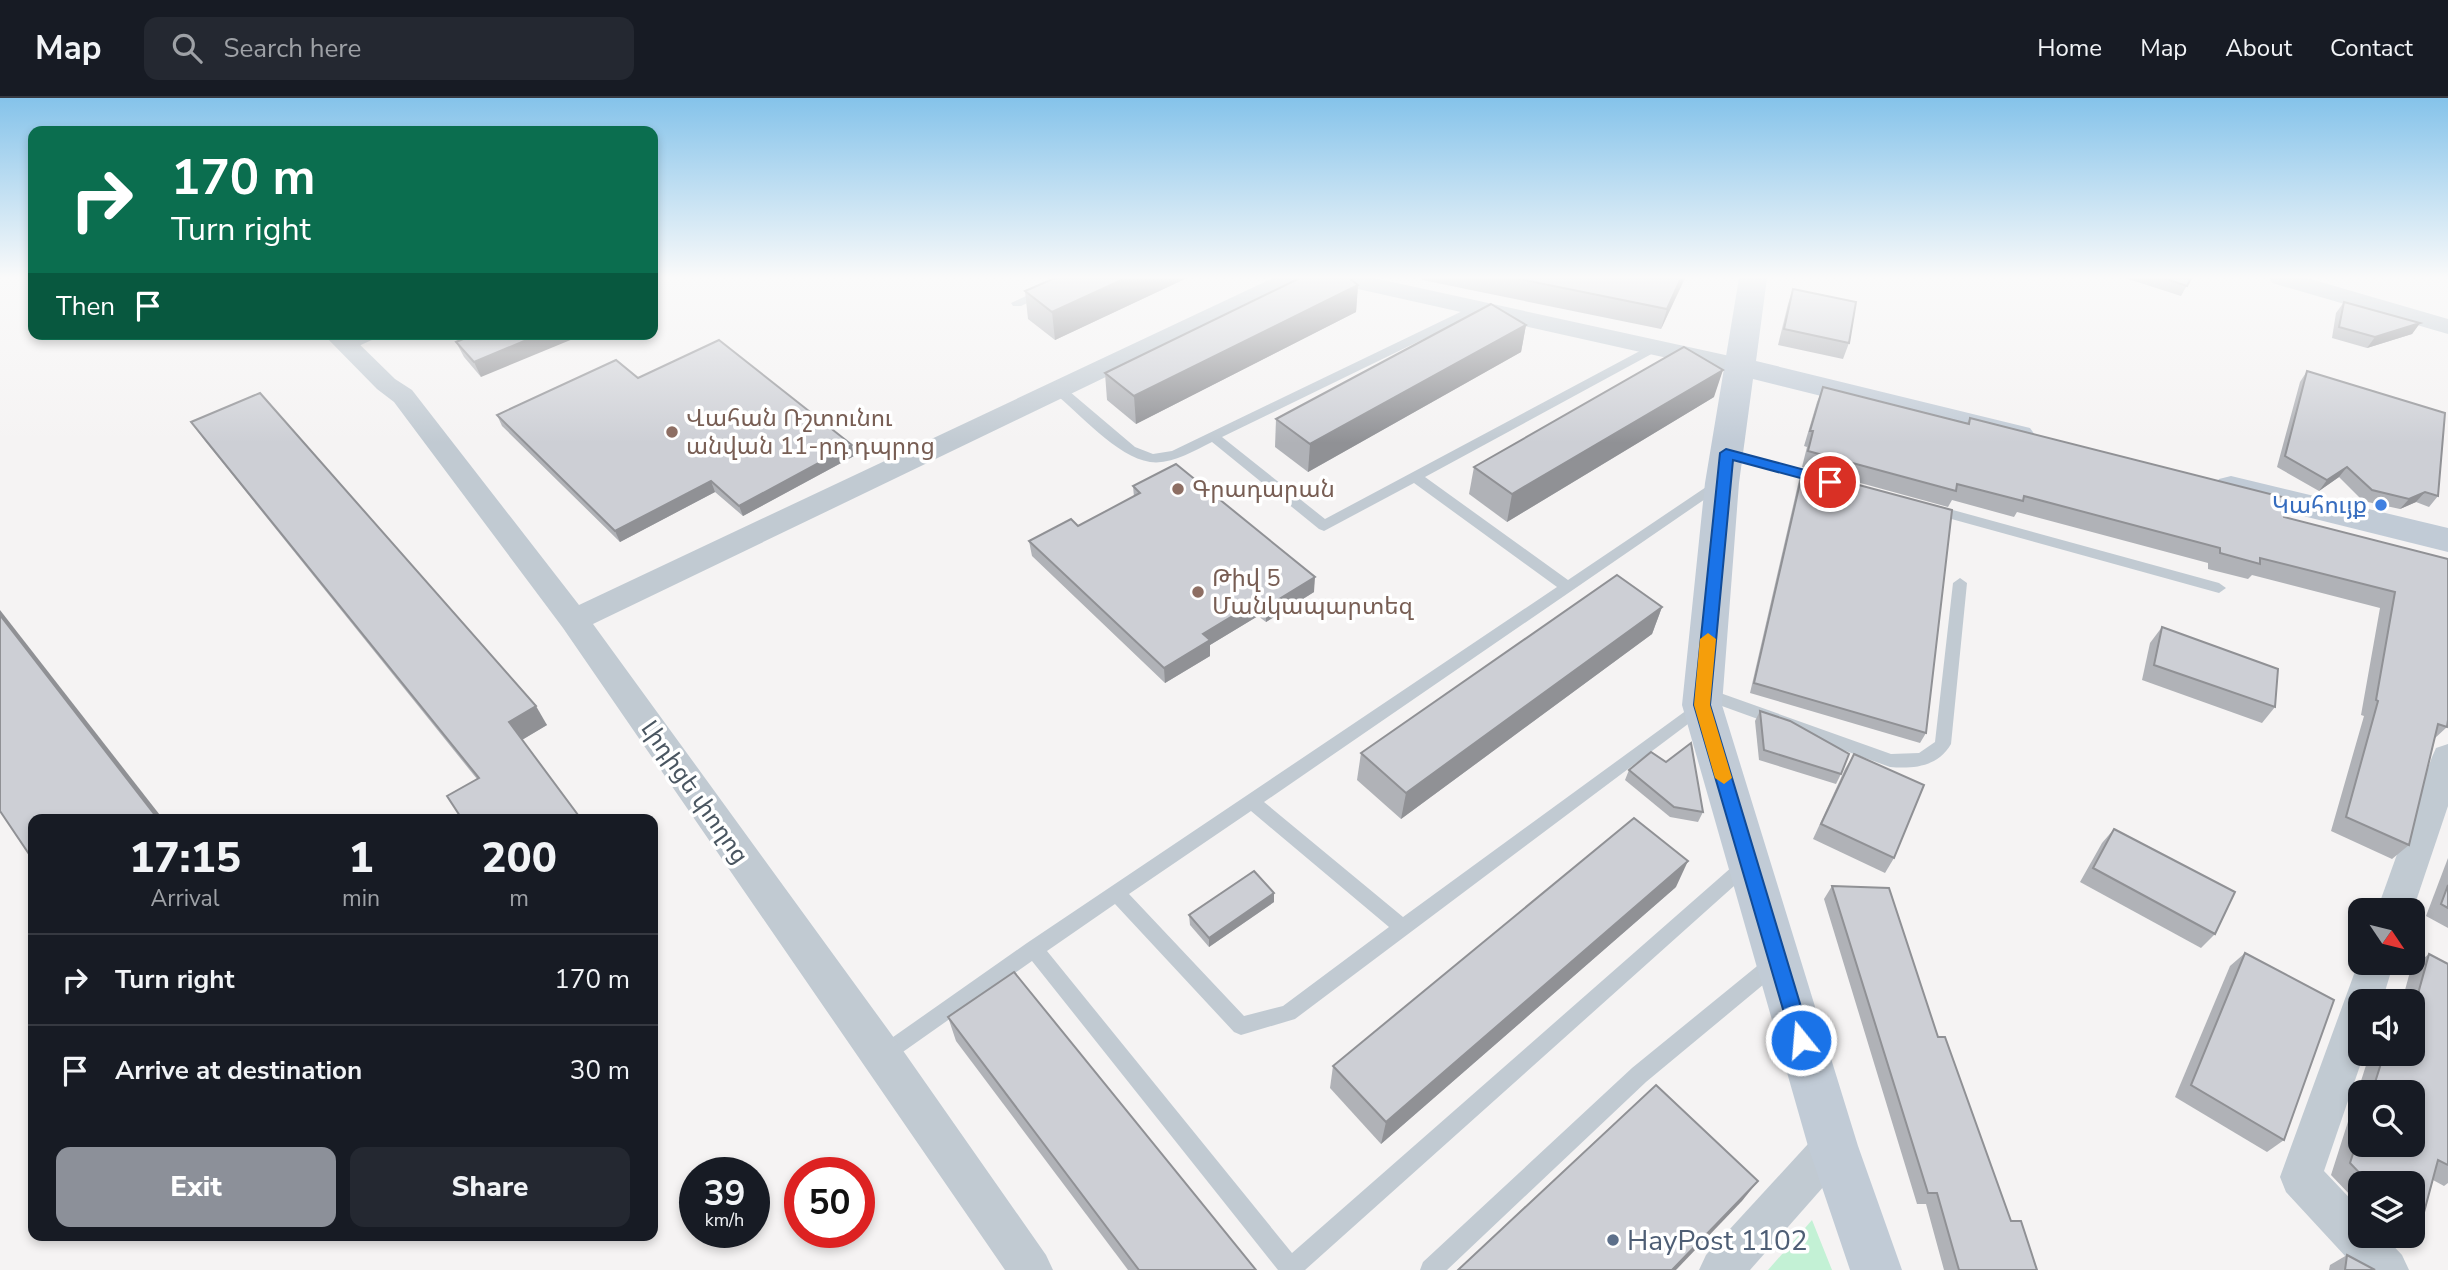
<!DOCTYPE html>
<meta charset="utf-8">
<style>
:root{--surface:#171b24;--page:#242831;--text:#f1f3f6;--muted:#9ea1a6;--line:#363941;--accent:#8c9099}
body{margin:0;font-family:"Nunito Sans","Noto Sans Armenian",sans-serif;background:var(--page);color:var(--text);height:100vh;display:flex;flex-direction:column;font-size:26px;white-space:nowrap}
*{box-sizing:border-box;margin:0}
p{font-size:23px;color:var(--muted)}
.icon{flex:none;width:38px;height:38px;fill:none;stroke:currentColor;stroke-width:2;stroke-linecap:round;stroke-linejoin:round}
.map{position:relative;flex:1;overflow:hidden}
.side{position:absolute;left:28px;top:716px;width:630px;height:427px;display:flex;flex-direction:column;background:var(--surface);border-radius:14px;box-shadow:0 4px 10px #0003}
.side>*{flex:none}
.hud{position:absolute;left:28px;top:28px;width:630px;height:214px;border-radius:14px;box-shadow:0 4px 10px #0003;background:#0b6e4f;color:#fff;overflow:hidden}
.needle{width:46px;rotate:125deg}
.buttons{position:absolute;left:2348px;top:800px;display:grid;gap:14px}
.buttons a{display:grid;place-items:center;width:77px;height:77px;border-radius:14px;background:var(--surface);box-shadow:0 4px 10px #0003;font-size:35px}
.speed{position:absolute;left:679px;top:1059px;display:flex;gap:14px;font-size:35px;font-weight:700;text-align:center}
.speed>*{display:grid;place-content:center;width:91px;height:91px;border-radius:50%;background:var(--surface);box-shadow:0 4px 10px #0003;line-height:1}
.speed small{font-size:18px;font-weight:400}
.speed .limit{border:10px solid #d22;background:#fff;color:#111}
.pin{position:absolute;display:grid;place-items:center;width:60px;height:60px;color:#fff;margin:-30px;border:4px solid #fff;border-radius:50%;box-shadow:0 2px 7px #0007}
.me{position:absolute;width:77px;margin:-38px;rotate:343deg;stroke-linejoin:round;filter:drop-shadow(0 0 5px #0008)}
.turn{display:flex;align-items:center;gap:24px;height:147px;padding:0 28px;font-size:32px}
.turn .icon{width:91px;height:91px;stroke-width:2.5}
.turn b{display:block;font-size:49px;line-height:60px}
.then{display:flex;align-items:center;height:66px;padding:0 28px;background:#0003;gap:14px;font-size:26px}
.eta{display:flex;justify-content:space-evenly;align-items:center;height:119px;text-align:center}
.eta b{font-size:42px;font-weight:800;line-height:49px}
.primary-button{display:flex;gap:14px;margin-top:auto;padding:14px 28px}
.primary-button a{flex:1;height:80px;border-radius:14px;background:var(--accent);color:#fff;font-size:28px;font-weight:800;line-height:80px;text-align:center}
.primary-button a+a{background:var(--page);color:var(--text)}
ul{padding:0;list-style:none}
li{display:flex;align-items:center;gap:21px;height:91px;padding:0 28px;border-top:2px solid var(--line)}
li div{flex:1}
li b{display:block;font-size:26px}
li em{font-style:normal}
header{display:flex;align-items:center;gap:42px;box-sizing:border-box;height:98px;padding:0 35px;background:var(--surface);border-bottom:2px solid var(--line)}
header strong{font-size:33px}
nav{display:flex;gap:38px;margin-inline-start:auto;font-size:24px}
.search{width:490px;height:63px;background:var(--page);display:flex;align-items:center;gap:18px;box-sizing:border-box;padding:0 24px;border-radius:14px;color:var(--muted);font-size:26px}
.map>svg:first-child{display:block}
</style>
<header>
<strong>Map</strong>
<div class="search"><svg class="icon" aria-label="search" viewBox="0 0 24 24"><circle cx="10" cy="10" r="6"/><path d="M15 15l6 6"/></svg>Search here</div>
<nav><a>Home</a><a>Map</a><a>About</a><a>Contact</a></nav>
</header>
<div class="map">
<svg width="2448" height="1172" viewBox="0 0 2448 1172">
<rect width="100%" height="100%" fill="#f5f3f3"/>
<polygon fill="#c3f1d5" points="1812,1122 1832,1172 1768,1172"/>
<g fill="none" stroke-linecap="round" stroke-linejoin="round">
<g fill="#c1cad2" fill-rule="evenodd">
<polygon points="1064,180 1080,180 1021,208 1013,208 1011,205"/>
<path d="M 1477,206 L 1483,210 L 1481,213 L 1222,339 L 1325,421 L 1653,246 L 1659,250 L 1657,253 L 1425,379 L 1568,482 L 1715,383 L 1725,383 L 1727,386 L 1264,704 L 1403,819 L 1702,601 L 1695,595 L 1697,591 L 1709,591 L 1891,656 L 1919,655 L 1935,644 L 1953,485 L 1960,480 L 1967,485 L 1951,646 C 1938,669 1913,671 1890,669 L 1708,603 L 1710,607 L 1708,611 L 1295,921 L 1241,937 L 1234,934 L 1115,806 L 1047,853 L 1292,1155 L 1741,761 L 1747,759 L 1753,761 L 1756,766 L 1753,771 L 1305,1172 L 1278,1172 L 1032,863 L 890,963 L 883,966 L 876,963 L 873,957 L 876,951 L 1027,845 L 1557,489 L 1414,385 L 1324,433 L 1319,431 L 1212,344 C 1193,353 1172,367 1150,364 C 1117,359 1079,315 1053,294 L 1053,288 L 1063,288 L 1135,349 L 1153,356 L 1172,353 ZM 1251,713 L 1389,829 L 1283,908 L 1244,918 L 1129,796 Z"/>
<polygon points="367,236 385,236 352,251 344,251 342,248"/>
<polygon points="1726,351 1826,378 1828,381 1821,385 1721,358 1719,355"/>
<polygon points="1931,406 2219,485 2226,490 2219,495 1926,414 1924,411"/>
<polygon points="1774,858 1781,860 1783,866 1781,872 1646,984 1447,1172 1420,1172 1423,1164 1632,970 1767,860"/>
</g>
<g fill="#c1cad2" fill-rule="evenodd">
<polygon points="1273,180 1304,180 1301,185 593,526 897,944 1046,1157 1053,1172 1005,1172 563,530 394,304 377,291 323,236 349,236 395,281 412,292 579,507"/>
<polygon points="1329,180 1374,180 1739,260 1748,263 1752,268 1748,273 1739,276 1340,187"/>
<polygon points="2269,180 2307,180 2448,221 2448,236 2272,185"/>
<polygon points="2448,646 2448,708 2413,812 2377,812 2432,659 2436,650"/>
<polygon points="2361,857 2361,864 2394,864 2382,903 2361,903 2361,956 2364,956 2324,1073 2361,1112 2361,1138 2384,1138 2402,1157 2409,1172 2358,1172 2286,1094 2280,1079"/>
<polygon points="1833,1028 1847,1034 1853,1048 1847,1062 1750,1172 1699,1172 1706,1157 1819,1034"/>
</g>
<g fill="#c1cbd6" fill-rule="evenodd">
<polygon points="1739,180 1767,180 1756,263 2030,330 2035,337 2030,344 2019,347 1753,281 1739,385 1722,607 1858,1048 1902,1172 1850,1172 1808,1048 1682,607 1705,385"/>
<polygon points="2231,378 2448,430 2448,454 2219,397 2214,389 2219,381"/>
</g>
</g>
<g fill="#b0b2b7" fill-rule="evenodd">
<polygon points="1055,180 1187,180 1055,242 1028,221 1025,193"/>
<polygon points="1422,180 1685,180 1661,231 1422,182"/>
<polygon points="2125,180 2191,180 2181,198"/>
<polygon points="1358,187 1356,214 1136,326 1107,302 1105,275"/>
<polygon points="1793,191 1849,245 1843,261 1778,247 1788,206"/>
<polygon points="2344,204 2420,225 2412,236 2367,250 2332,240 2336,215"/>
<polygon points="1526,227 1521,254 1308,374 1275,349 1276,321"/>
<polygon points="475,236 481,279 464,259 456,244"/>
<polygon points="2307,273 2438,398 2429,409 2416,404 2400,411 2363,403 2339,379 2319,393 2277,369 2300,284"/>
<polygon points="638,280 854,358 743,418 715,394 620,444 502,328 497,317"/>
<polygon points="1823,289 1967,325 1970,320 2284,419 2448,461 2447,629 2434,641 2409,747 2392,761 2331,733 2364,618 2361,617 2380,510 2252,477 2248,481 2208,471 2208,465 2017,414 2014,419 1952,402 1948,409 1802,369 1807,349 1804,348 1817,304"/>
<polygon points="1714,299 1507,424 1469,396 1474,369"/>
<polygon points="191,324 547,627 522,642 477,681 205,343"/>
<polygon points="1803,372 1926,635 1920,645 1750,595 1799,382"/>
<polygon points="1133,388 1314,494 1266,524 1258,518 1210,547 1210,558 1165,585 1032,458 1029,443 1078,428 1134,399"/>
<polygon points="1662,509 1652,536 1401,721 1357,682 1361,655"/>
<polygon points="2162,529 2275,609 2262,625 2142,582 2150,545"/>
<polygon points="1760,613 1841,676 1836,686 1759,662 1755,623"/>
<polygon points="1854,656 1894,760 1885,775 1813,741 1845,671"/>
<polygon points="1629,672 1703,714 1698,724 1670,719 1625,682"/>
<polygon points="2114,731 2215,836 2201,850 2080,784 2102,745"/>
<polygon points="2448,760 2448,830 2426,818"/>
<polygon points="1832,788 1938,939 2011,1123 2037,1172 1944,1172 1926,1106 1917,1106 1824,801"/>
<polygon points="1676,789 1381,1046 1330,990 1333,968"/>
<polygon points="1274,804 1209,849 1190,827 1189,817"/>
<polygon points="2245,855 2284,1042 2267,1054 2175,999 2230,868"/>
<path d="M 2429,856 L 2448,866 L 2448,1085 L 2444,1088 L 2433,1082 L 2423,1118 L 2413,1123 L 2413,1085 L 2361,1085 L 2361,1105 L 2354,1101 L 2331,1077 L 2368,961 L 2376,956 L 2413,956 L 2413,903 L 2402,903 L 2411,870 ZM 2361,994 L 2413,994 L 2361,1046 Z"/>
<polygon points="948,919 1256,1172 1128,1172 956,943"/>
<polygon points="2347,1157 2375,1172 2329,1172 2330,1167"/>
</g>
<g fill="#909195">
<polygon points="1126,180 1187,180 1055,242 1052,214"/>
<polygon points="1681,180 1685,180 1661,231 1667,211"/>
<polygon points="1358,187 1356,214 1136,326 1134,298"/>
<polygon points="2420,225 2412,236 2367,250 2375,239"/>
<polygon points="1526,227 1521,254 1308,374 1310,346"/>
<polygon points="541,236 585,236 481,279 474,264"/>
<polygon points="1723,272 1714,299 1507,424 1512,396"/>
<polygon points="852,347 854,358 743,418 739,408"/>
<polygon points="2347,369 2339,379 2319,393 2327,382"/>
<polygon points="711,383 715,394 620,444 615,433"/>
<polygon points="2425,394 2416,404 2400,411 2409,401"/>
<polygon points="1315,479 1314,494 1266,524 1266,509"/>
<polygon points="1259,502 1258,518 1210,547 1210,558 1165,585 1164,570 1203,536"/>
<polygon points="1662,509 1652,536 1401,721 1406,695"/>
<polygon points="0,512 163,721 158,721 0,517"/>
<polygon points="536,608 547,627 520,643 509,624"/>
<polygon points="1688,763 1676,789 1381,1046 1386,1024"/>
<polygon points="1274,795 1274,804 1209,849 1209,840"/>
<polygon points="1758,1083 1742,1103 1676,1172 1672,1172"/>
</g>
<g fill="#cdcfd5" stroke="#909195" stroke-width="2">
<polygon points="1055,180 1126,180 1052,214 1025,193"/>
<polygon points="1300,180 1349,180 1358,187 1134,298 1105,275"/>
<polygon points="1514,180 1681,180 1667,211"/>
<polygon points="2163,180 2191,180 2187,188"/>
<polygon points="1793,191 1856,204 1849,245 1784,231"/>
<polygon points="2344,204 2420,225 2375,239 2339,229"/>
<polygon points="1491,206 1526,227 1310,346 1276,321"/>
<polygon points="475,236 541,236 474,264 456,244"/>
<polygon points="719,242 852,347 739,408 711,383 615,433 497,317 616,262 638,280"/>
<polygon points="1684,249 1723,272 1512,396 1474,369"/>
<polygon points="2307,273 2445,315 2438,398 2425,394 2409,401 2372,392 2347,369 2327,382 2285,358"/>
<polygon points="1823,289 1969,326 1970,320 2282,399 2284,419 2448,461 2448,622 2447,629 2438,626 2409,747 2346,719 2378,603 2376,602 2395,494 2260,460 2260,466 2220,455 2220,450 2024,398 2023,403 1957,386 1956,393 1808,353 1813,333 1810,333"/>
<polygon points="260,295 536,608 509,624 581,721 462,721 447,698 479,680 191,324"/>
<polygon points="1176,366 1315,479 1266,509 1259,502 1203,536 1210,542 1164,570 1029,443 1071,421 1078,428 1140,395 1133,388"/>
<polygon points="1803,372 1952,412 1926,635 1754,585"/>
<polygon points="1617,477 1662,509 1406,695 1361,655"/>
<polygon points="0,517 158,721 33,721 33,762 0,713"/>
<polygon points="2162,529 2278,571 2275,609 2154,567"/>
<polygon points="1760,613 1790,623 1849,656 1841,676 1764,652"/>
<polygon points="1691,645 1703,714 1674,709 1629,672 1651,654 1666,664"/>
<polygon points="1854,656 1924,687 1894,760 1821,726"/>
<polygon points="1634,720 1688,763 1386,1024 1333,968"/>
<polygon points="2114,731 2235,794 2215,836 2093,770"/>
<polygon points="1254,773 1274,795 1209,840 1189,817"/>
<polygon points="2448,787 2448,810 2441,806"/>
<polygon points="1832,788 1889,790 1938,939 1945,939 2011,1123 2021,1123 2037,1172 1959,1172 1937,1095 1928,1095"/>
<polygon points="2245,855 2334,902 2284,1042 2191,987"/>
<polygon points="2429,856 2448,866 2448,1067 2438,1062 2423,1118 2413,1112 2413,1085 2369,1085 2350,1065 2361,1031 2361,1046 2413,1046 2413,994 2372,994 2384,956 2413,956 2413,914"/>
<polygon points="1014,874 1256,1172 1139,1172 948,919"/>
<polygon points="1656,987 1758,1083 1672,1172 1458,1172"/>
<polygon points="2347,1157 2375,1172 2345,1172"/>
</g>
<linearGradient id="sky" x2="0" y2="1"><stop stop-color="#85c3ea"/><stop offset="0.52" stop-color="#fafafa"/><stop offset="1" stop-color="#fafafa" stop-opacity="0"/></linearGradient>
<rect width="2448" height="345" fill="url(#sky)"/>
<polygon fill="#1a73e8" stroke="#114b97" stroke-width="2" points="1726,351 1835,380 1837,384 1830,388 1733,362 1710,607 1811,942 1808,949 1801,951 1795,949 1792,942 1694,607 1720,355"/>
<polygon fill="#f59e0b" points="1708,535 1716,541 1710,607 1732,680 1724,686 1715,680 1694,607 1700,541"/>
<g fill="#8d6e63" stroke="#fff" stroke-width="2.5">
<circle cx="672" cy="334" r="7"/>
<circle cx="1178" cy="391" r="7"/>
<circle cx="1198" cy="494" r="7"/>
</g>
<circle fill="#3f7fe0" stroke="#fff" stroke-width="2.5" cx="2381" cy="407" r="7"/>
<circle fill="#5c6f8a" stroke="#fff" stroke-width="2.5" cx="1613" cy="1142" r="7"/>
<g text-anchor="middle" stroke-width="7" stroke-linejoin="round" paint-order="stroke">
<g font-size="24" fill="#785e54" stroke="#fff" text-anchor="start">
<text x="686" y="328">Վահան Ռշտունու<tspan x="686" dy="28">անվան 11-րդ դպրոց</tspan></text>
<text x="1192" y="399">Գրադարան</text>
<text x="1212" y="488">Թիվ 5<tspan x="1212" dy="28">Մանկապարտեզ</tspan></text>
</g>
<g font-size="24" fill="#366cbe" stroke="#fff" text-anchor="end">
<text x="2367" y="415">Կահույք</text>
</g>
<g font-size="24" fill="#4a5661" stroke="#fff">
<text transform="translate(695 694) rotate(55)" y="8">Լիդիցե փողոց</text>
</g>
<g font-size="28" fill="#4e5e75" stroke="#fff" text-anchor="start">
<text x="1627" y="1152">HayPost 1102</text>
</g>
</g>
</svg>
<div class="buttons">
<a><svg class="needle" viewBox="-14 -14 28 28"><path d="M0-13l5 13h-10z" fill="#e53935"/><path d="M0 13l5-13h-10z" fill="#9ea1a6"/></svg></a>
<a><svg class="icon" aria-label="sound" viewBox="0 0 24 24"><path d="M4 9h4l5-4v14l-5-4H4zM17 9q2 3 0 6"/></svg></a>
<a><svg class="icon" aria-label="search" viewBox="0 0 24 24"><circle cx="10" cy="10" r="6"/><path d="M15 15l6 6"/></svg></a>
<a><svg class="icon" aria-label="layers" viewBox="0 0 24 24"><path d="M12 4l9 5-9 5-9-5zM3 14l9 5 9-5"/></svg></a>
</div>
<div class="speed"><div>39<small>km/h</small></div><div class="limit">50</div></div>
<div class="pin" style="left:1830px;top:384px;background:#d93025"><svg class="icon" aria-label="arrive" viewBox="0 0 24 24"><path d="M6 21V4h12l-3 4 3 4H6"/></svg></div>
<svg class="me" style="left:1801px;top:942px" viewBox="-20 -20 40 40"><circle r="17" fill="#1a73e8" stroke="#fff" stroke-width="3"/><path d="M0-11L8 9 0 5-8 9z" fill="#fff"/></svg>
<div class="hud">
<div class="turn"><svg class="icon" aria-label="right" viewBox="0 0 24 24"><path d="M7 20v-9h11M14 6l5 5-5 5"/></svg><div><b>170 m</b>Turn right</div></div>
<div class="then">Then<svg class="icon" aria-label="arrive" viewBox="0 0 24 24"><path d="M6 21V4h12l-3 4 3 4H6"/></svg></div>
</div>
<section class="side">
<div class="eta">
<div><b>17:15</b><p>Arrival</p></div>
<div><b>1</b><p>min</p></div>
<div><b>200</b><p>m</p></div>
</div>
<ul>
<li><svg class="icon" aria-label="right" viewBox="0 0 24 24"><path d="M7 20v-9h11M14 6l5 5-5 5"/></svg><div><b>Turn right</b></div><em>170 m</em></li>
<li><svg class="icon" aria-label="arrive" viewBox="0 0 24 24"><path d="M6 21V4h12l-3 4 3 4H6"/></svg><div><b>Arrive at destination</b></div><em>30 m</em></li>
</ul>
<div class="primary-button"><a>Exit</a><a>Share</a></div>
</section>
</div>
